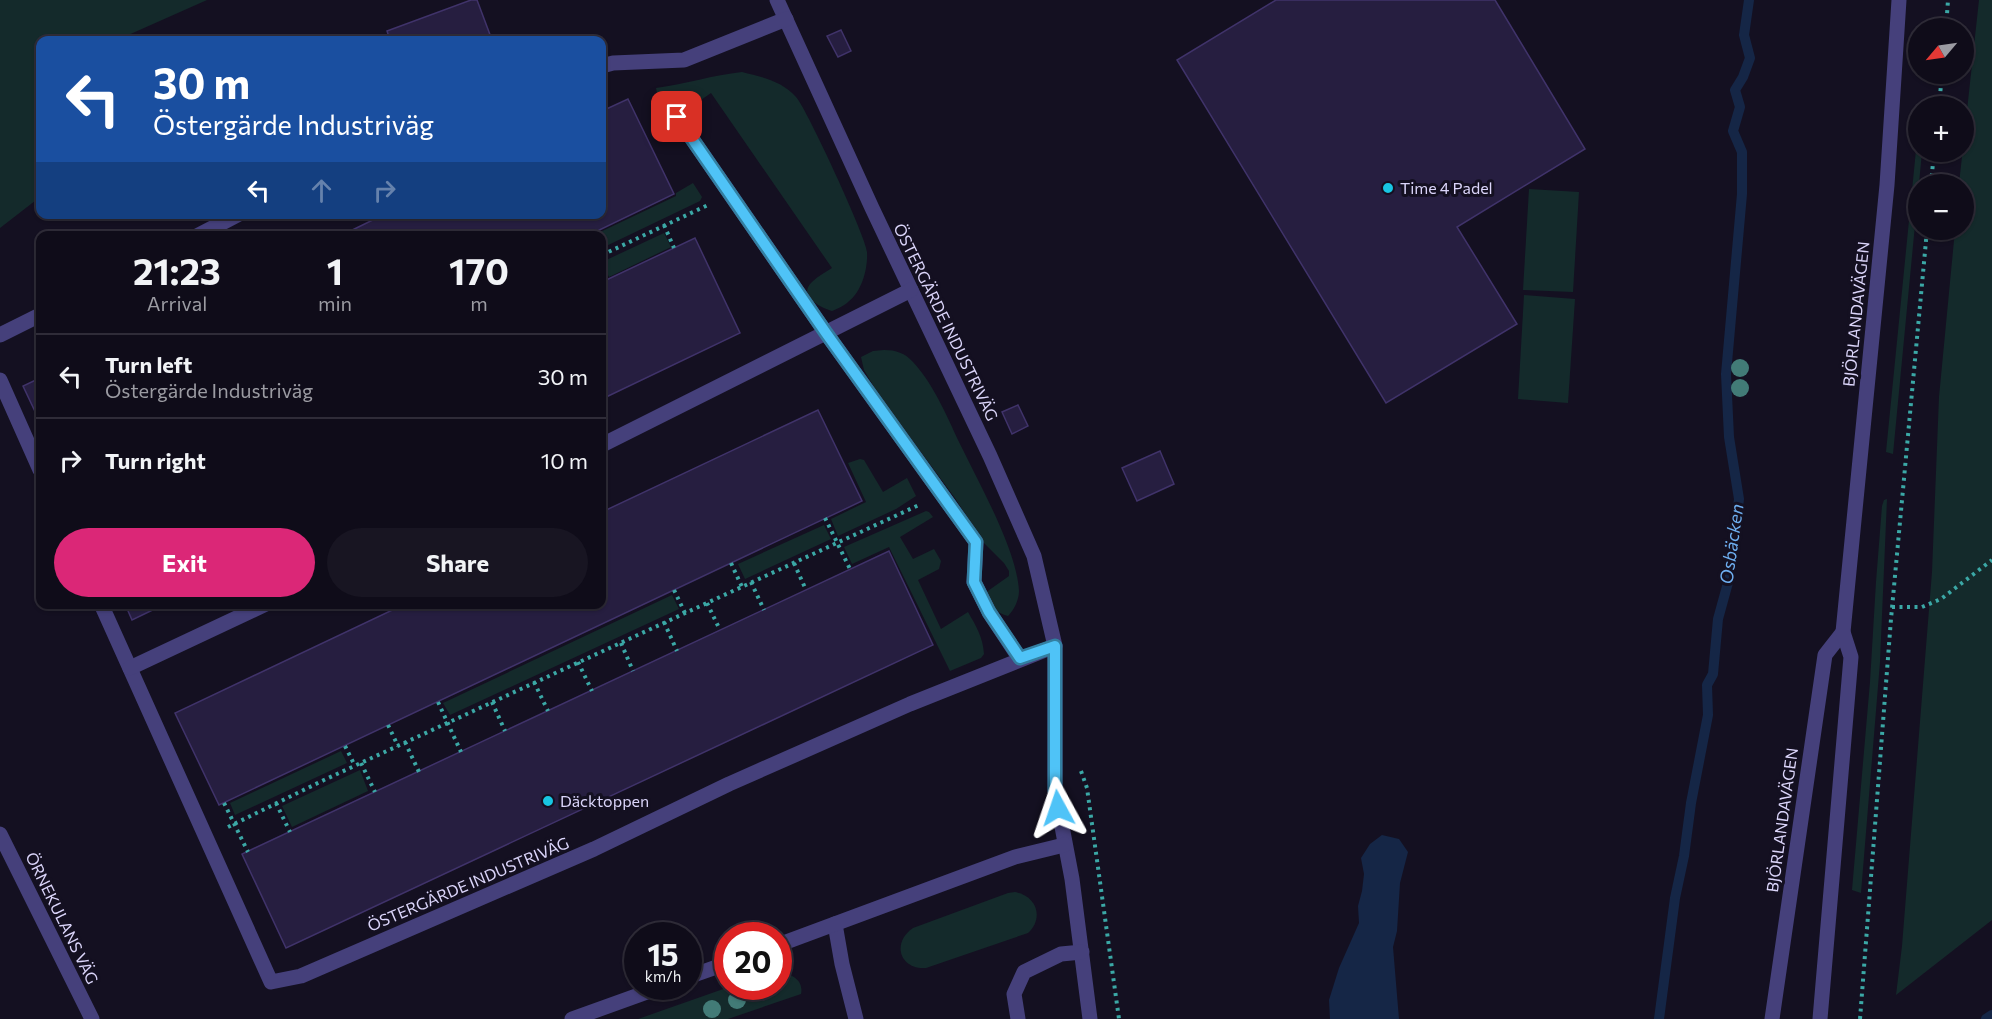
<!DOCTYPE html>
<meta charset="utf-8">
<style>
:root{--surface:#0f0c19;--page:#181522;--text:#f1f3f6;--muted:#9b9ba2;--line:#2f2c38;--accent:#db2777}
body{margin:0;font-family:Commissioner,sans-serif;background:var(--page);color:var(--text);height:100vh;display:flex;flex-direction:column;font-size:22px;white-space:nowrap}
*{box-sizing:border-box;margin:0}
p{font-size:20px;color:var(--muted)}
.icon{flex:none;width:33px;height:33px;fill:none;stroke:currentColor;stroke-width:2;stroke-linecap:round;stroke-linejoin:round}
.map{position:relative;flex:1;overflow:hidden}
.panel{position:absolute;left:36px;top:231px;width:570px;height:378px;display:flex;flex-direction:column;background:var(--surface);border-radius:12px;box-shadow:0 2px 4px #0004,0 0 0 2px var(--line)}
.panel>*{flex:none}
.guide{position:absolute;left:36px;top:36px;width:570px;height:183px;border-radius:12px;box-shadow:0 2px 4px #0004,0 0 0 2px var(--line);background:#1a4fa0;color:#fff;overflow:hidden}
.needle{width:39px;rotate:241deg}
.buttons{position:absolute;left:1908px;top:18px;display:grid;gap:12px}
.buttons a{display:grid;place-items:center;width:66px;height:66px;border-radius:50%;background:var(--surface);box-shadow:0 2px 4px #0004,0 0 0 2px var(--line);font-size:30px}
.speed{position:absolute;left:624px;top:922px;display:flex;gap:12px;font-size:30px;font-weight:700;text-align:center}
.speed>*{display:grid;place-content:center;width:78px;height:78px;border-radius:50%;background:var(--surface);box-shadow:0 2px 4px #0004,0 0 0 2px var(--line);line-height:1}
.speed small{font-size:15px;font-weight:400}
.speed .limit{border:9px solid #d22;background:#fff;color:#111}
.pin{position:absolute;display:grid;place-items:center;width:51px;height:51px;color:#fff;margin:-26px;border-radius:12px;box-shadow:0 3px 9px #0006}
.me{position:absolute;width:66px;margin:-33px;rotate:355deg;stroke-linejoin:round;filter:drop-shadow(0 0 4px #0008)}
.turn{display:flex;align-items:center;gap:21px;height:126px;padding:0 18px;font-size:27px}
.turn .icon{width:78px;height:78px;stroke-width:2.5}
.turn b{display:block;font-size:42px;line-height:51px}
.lanes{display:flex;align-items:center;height:57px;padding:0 18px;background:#0003;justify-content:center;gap:30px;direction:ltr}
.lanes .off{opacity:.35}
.eta{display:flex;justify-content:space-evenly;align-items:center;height:102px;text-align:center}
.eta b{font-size:36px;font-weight:700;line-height:42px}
.primary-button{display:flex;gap:12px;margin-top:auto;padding:12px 18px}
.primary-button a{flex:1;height:69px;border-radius:36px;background:var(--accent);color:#fff;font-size:24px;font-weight:700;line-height:69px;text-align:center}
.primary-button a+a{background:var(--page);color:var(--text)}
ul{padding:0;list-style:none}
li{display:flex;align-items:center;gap:18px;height:84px;padding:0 18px;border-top:2px solid var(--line)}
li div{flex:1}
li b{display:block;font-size:22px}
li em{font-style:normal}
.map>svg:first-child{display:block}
</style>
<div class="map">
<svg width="1992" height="1019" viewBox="0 0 1992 1019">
<rect width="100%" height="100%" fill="#141021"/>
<g fill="#142a2b">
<polygon points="0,0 207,0 117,40 40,40 40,197 0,228"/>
<polygon points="1979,0 1992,0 1992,920 1896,995 1902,946 1932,572 1939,397 1955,230 1964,230 1964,184 1959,184"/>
<path d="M 742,72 C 762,77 782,81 796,97 C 807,109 867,239 867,252 C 868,268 862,292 848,302 C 844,306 837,309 832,311 C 821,308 797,296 812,282 C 818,276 826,272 832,268 L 711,93 L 688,109 L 682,112 L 671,113 C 662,106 658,99 656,88 C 686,84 713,75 742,72 Z"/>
<polygon points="1918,130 1918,152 1922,152 1893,454 1886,452"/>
<polygon points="693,183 702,197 700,201 602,248 602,236 594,235 676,196 676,193"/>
<polygon points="1529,189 1579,192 1573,292 1523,290"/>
<polygon points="664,233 671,247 609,277 602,262"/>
<polygon points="1524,295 1575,299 1568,403 1518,399"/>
<path d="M 884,350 C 896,350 905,353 913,362 C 936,387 948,420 963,450 C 981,487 1017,551 1019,591 C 1019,600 1014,610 1008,616 C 997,614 988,603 985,593 L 1009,576 L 1009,571 L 1004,563 L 983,542 L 955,498 L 880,397 L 864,370 L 861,357 L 873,351 Z"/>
<polygon points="860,459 864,460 883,492 907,478 916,496 896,509 838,536 831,519 866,502 848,463"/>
<polygon points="1887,499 1880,662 1861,893 1852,890 1870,682 1876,582 1882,506 1884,500"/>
<path d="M 926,511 L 929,512 L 933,517 L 900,537 L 913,559 L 934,549 L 941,561 L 939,569 L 918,580 L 941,629 L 968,612 C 976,626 983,637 984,654 L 981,658 L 950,671 L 889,547 L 852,564 L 844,547 Z"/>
<polygon points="824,525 831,539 745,579 738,564"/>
<polygon points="672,595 679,609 450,715 443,703"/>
<polygon points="341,751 347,763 235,815 230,803"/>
<polygon points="360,770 368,791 292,827 282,806"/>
<path d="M 1015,892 C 1037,896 1044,918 1028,933 L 926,968 C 900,970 891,943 913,928 L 1008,893 Z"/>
<path d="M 779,973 C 791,973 804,980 801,994 L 728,1019 L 638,1019 L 729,987 L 778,987 Z"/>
</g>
<polygon fill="#152646" points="1382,835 1399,839 1408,852 1400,883 1397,931 1393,947 1399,1019 1330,1019 1329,1000 1339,968 1359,923 1358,906 1362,891 1364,874 1361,858 1370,844"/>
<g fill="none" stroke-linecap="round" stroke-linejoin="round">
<g stroke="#152646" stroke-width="10">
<polyline points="1659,1019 1675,898 1684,856 1691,803 1708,715 1707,685 1713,674 1718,619 1729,579 1739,499 1729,437 1726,374 1742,194 1742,152 1733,131 1740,107 1735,90 1743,77 1750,58 1744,35 1749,0"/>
<polyline points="1986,1019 1992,1015"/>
</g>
</g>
<g fill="#261e40" stroke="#40336a" stroke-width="1.5">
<polygon points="471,0 477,0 492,40 390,40 387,31"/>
<polygon points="1276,0 1495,0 1585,149 1457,227 1517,324 1386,403 1177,60"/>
<polygon points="841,30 851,51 838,57 827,36"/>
<polygon points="628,99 674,194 587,236 340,236 385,214 602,214 602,111"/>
<polygon points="695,238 740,333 602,399 602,282"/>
<polygon points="40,378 40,422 23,386"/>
<polygon points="1018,405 1028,426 1012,434 1002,412"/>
<polygon points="818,410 862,501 219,805 175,713 405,604 602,604 602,512"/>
<polygon points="1160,451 1174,484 1137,501 1122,468"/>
<polygon points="889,551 933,645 286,948 242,854"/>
<polygon points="125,604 165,604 132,620"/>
</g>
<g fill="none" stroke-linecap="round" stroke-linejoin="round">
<g stroke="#3ba8a6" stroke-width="4" stroke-dasharray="3 4.5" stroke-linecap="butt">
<polyline points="1946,28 1948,0"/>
<polyline points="1939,106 1942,74"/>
<polyline points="1931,184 1934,152"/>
<polyline points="664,225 674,248"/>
<polyline points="602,255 708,205"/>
<polyline points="602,273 605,280"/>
<polyline points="825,518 850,569"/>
<polyline points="731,563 742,587"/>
<polyline points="794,563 806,590"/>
<polyline points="751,582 764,610"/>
<polyline points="674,590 685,613"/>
<polyline points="707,603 720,630"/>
<polyline points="1892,607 1922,607 1941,599 1992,560"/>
<polyline points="664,622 677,651"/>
<polyline points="621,643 633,671"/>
<polyline points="578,662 592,691"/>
<polyline points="534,682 548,711"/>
<polyline points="438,702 461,752"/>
<polyline points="492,702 505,731"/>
<polyline points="388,725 398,746"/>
<polyline points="405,742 419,772"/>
<polyline points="345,746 355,766"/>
<polyline points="361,763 375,792"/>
<polyline points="1081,771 1087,788 1119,1019"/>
<polyline points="224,803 248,852"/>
<polyline points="276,803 290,832"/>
<polyline points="228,827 324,780 919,505"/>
<polyline points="1860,1019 1891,619 1927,230"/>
</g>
<g stroke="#45407b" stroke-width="15">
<polyline points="777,0 872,208 990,456 1034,556 1055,646 1055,790 1072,879 1090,1019"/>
<polyline points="602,66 613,63 684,60 786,19"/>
<polyline points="677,117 826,333 976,542 974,582 989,612 1020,659"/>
<polyline points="197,236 239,214"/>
<polyline points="0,335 40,315"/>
<polyline points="0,380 40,470"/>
<polyline points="602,445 911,290"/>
<polyline points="101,604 271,982 301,976 594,849 729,784 910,704 1055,646"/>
<polyline points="130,668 266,604"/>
<polyline points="0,834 92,1019"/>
<polyline points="835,924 842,964 856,1019"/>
<polyline points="778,945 1015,857 1064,845"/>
<polyline points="688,977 728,963"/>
<polyline points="572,1019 661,987"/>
<polyline points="1018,1019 1014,994 1024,972 1061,954 1082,952"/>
<polyline points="1772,1019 1825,655 1843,632"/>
<polyline points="1820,1019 1851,657 1843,632 1887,185 1899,0"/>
</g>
</g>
<g fill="#427b77">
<circle cx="1740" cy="368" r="9"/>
<circle cx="1740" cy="388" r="9"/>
<circle cx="737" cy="1000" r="9"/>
<circle cx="712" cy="1009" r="9"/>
</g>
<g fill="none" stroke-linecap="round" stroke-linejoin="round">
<g stroke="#337fa1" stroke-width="15">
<polyline id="route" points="677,117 826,333 976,542 974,582 989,612 1020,658 1055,646 1055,790 1058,808"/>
</g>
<use href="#route" stroke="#4fc3f7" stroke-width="10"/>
</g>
<g fill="#18c6e3" stroke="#141021" stroke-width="2">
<circle cx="1388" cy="188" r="6"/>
<circle cx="548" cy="801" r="6"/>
</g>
<g text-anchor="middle" stroke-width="6" stroke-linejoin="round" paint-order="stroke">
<g font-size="16" fill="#dbd5fa" stroke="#141021" text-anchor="start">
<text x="1400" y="194">Time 4 Padel</text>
<text x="560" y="807">Däcktoppen</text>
</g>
<g font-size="16" fill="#dbd5fa" stroke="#141021">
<text transform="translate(1856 314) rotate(-84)" y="6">BJÖRLANDAVÄGEN</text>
<text transform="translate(946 322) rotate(64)" y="6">ÖSTERGÄRDE INDUSTRIVÄG</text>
<text transform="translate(1782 820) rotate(-82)" y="6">BJÖRLANDAVÄGEN</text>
<text transform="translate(468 884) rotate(-23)" y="6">ÖSTERGÄRDE INDUSTRIVÄG</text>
<text transform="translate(62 918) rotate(64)" y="6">ÖRNEKULANS VÄG</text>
</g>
<g font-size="18" font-style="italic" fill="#6eaef0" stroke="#141021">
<text transform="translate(1732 544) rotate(-82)" y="6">Osbäcken</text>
</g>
</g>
</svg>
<div class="buttons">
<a><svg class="needle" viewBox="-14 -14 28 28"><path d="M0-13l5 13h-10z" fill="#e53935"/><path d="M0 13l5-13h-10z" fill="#9b9ba2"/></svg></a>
<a>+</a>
<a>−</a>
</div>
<div class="speed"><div>15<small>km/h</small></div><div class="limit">20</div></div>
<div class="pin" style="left:677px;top:117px;background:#d93025"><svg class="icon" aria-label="arrive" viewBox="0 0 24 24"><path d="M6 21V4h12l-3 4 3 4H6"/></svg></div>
<svg class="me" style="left:1058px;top:808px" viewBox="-20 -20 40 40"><path d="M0-17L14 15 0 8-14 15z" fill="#4fc3f7" stroke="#fff" stroke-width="4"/></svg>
<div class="guide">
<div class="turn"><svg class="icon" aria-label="left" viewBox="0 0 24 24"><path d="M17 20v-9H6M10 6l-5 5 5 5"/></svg><div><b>30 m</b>Östergärde Industriväg</div></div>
<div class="lanes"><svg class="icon" aria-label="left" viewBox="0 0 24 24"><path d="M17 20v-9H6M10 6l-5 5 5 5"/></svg><svg class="icon off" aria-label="ahead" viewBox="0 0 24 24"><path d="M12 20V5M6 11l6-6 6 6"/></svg><svg class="icon off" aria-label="right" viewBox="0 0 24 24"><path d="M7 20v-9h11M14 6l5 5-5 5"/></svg></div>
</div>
<section class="panel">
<div class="eta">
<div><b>21:23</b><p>Arrival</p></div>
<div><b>1</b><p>min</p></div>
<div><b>170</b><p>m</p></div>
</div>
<ul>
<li><svg class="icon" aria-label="left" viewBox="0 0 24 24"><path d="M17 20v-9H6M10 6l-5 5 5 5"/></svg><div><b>Turn left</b><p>Östergärde Industriväg</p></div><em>30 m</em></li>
<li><svg class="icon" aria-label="right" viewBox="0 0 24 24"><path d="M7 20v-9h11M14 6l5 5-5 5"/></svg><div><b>Turn right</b></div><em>10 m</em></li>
</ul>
<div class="primary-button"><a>Exit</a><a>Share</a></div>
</section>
</div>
